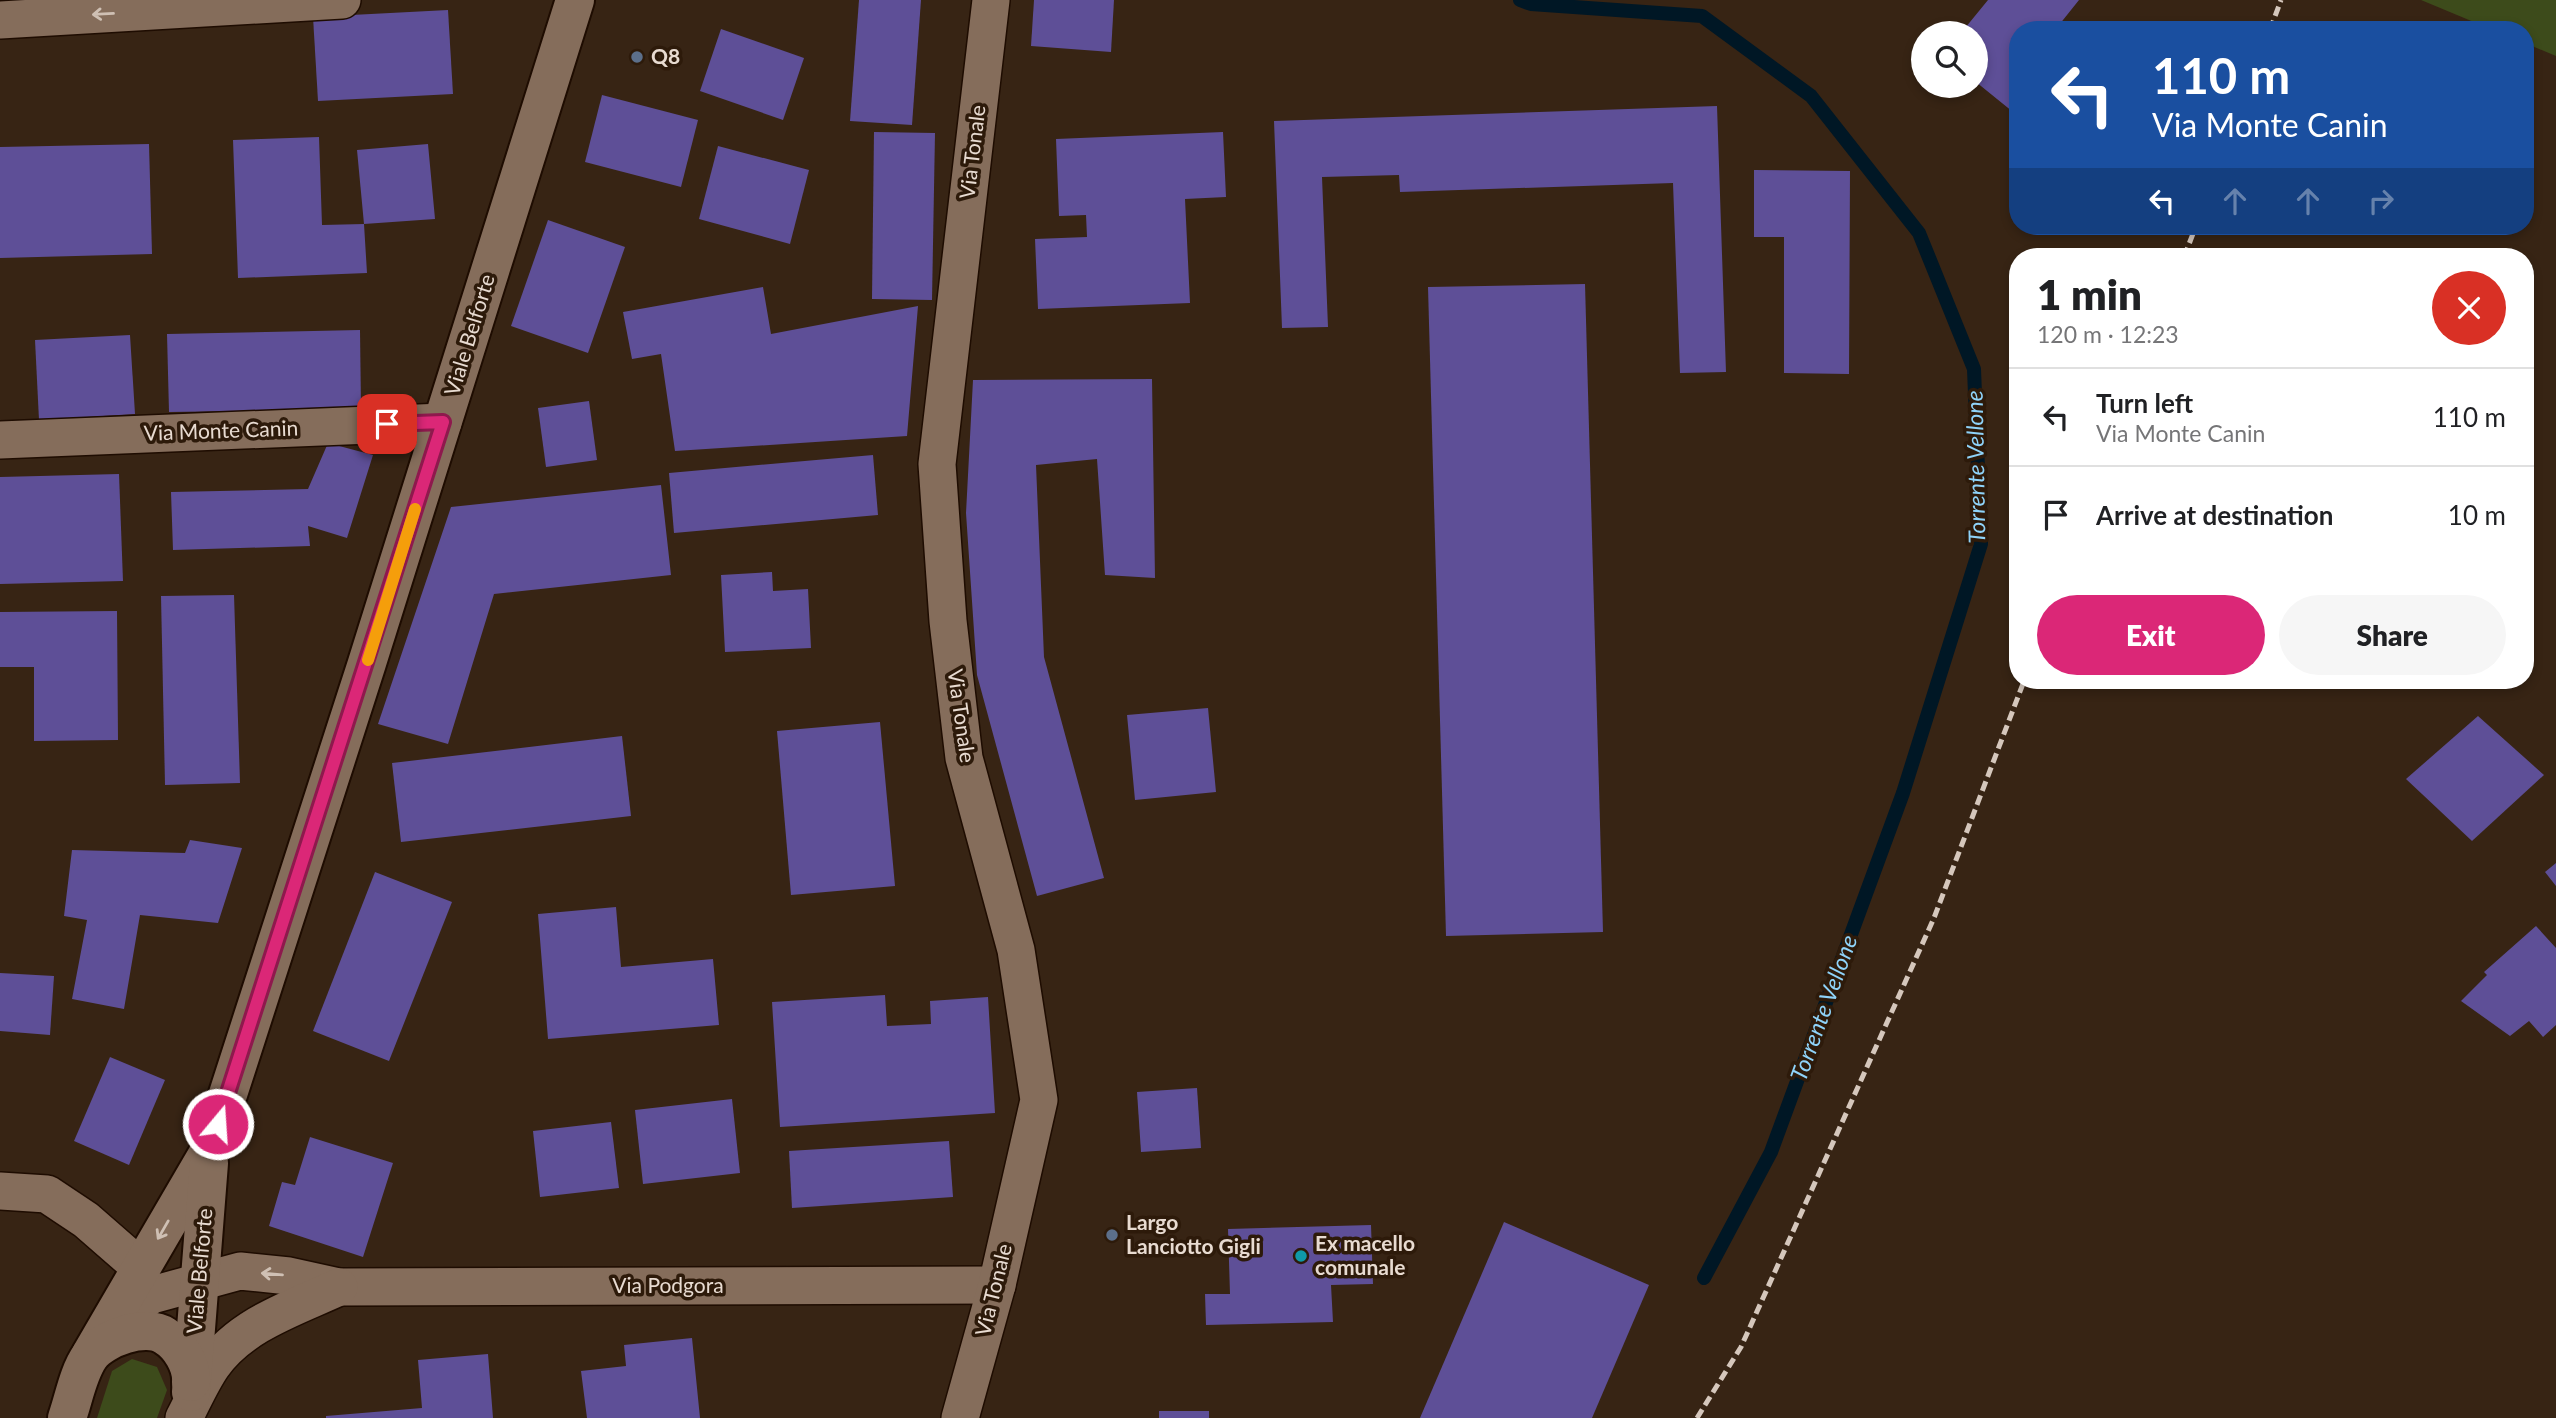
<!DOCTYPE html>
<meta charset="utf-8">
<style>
:root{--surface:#fff;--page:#f6f6f6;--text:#202124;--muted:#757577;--line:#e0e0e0;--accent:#db2777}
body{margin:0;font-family:Lato,sans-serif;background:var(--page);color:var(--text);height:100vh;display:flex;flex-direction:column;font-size:26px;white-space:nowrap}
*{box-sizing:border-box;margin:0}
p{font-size:23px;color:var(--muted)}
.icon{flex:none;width:38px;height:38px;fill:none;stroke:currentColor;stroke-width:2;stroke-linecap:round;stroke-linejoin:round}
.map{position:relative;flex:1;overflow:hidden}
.details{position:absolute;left:2009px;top:248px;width:525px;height:441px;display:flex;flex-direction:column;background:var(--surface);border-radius:28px;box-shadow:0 4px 10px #0003}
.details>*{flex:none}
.guide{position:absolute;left:2009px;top:21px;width:525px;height:214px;border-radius:28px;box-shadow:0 4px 10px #0003;background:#1a4fa0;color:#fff;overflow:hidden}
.buttons{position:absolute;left:1911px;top:21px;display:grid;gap:14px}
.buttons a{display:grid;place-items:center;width:77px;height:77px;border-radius:50%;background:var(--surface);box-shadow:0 4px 10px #0003;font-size:35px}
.pin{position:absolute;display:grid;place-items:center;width:60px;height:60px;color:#fff;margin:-30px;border-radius:14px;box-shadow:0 4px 10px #0006}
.me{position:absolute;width:77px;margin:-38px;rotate:18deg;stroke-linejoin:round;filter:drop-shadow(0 0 5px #0008)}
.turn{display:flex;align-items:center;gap:24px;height:147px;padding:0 28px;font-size:32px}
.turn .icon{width:91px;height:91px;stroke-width:2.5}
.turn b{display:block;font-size:49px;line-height:60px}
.lanes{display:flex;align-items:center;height:66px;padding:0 28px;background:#0003;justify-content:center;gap:35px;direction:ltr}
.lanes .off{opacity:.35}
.round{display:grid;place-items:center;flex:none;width:74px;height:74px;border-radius:37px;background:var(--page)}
.overview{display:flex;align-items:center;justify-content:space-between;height:119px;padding:0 28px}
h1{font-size:42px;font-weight:800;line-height:52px}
.cta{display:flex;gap:14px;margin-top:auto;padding:14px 28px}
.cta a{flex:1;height:80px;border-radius:42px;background:var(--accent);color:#fff;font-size:28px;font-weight:800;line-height:80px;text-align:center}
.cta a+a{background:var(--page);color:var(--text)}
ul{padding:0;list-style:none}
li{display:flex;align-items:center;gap:21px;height:98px;padding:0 28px;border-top:2px solid var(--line)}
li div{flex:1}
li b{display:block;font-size:26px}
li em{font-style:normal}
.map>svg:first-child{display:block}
</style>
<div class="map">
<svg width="2556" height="1418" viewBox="0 0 2556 1418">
<rect width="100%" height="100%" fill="#372414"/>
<g fill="#3d4b1b">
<polygon points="2421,0 2556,0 2556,56 2525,43 2525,30 2493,30"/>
<polygon points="132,1359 157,1367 167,1390 157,1418 97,1418 112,1371"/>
</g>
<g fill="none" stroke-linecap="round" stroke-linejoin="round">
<polyline stroke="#001725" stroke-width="14" points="1520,0 1531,4 1702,16 1811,96 1919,233 1974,369 1981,544 1903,793 1771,1152 1704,1278"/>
</g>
<g fill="#5e4f97">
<polygon points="859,0 921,0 912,125 850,121"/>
<polygon points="1034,0 1114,0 1111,52 1031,46"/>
<polygon points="1988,0 2079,0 2055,30 2018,30 2018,116 1976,82 1976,33 1961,33"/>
<polygon points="448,10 453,94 318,101 313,17"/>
<polygon points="721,29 804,58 783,120 700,91"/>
<polygon points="602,95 698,120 681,187 585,162"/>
<polygon points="1717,106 1726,372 1680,373 1673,183 1400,192 1399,175 1322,177 1328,327 1282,328 1274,121"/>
<polygon points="874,132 935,133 932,300 872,299"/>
<polygon points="1223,132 1226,197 1185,199 1190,303 1038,309 1035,239 1087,237 1086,215 1059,216 1056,139"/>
<polygon points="319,137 322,225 364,224 367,273 238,278 233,140"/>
<polygon points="149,144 152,254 0,258 0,147"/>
<polygon points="428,144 435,219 364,224 357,150"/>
<polygon points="718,146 809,170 790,244 699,219"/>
<polygon points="1754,170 1850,171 1849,374 1784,373 1784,237 1754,237"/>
<polygon points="548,220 625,247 588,353 511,326"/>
<polygon points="1585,284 1603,932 1446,936 1428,287"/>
<polygon points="763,287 771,334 918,306 907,436 675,451 661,354 632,359 623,312"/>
<polygon points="360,330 361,409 169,412 167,334"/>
<polygon points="130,335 135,414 39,420 35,340"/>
<polygon points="1152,379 1155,578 1105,575 1097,459 1036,465 1044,657 1104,878 1037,896 977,675 966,513 973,380"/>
<polygon points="589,401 597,460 546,467 538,408"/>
<polygon points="328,443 373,455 347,538 308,526 310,546 173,550 171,492 308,489"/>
<polygon points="873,455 878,515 674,533 669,473"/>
<polygon points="119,474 123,581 0,584 0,477"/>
<polygon points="661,485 671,575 494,594 448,744 378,724 451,507"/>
<polygon points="772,572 773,591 808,589 811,648 725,652 721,575"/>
<polygon points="234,595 240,783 165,785 161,596"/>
<polygon points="117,611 118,740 34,741 34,667 0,667 0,612"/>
<polygon points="1208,708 1216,792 1135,800 1127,715"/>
<polygon points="2478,716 2544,775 2472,841 2406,779"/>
<polygon points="880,722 895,886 791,895 777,731"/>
<polygon points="622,736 631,816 401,842 392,763"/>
<polygon points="190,840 242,848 218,923 140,915 124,1009 72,999 87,920 64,916 72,850 185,853"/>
<polygon points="2556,863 2556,886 2545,872"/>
<polygon points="375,872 452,902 389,1061 313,1031"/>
<polygon points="616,907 621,967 713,959 719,1025 548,1039 538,914"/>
<polygon points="2536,926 2556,948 2556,1025 2543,1037 2529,1021 2510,1036 2461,1001 2487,975 2484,972"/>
<polygon points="0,973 54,976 50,1035 0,1031"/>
<polygon points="885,995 887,1026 931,1024 930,1001 988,997 995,1113 780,1127 772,1002"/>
<polygon points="110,1057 165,1080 129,1165 74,1141"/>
<polygon points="1197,1088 1201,1148 1141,1152 1137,1092"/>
<polygon points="732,1099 740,1173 643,1184 635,1110"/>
<polygon points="611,1122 619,1188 540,1197 533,1131"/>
<polygon points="310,1137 393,1163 363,1257 269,1226 282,1182 295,1185"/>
<polygon points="949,1141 953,1197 792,1208 789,1151"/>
<polygon points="1504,1222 1649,1285 1592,1418 1420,1418"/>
<polygon points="1371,1225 1373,1284 1331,1285 1333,1322 1206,1325 1205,1294 1230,1294 1228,1229"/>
<polygon points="692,1338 700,1418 587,1418 581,1371 626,1366 624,1345"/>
<polygon points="488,1354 493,1418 326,1418 326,1416 422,1408 418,1360"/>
<rect x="1159" y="1411" width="50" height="7"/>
</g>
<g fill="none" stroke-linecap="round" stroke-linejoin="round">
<g stroke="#1e0c01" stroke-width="40">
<g id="minor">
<polyline points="0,20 342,0"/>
<polyline points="0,440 443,422"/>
<polyline points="0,1191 47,1194 86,1220 141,1268"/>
<polyline points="111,1320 152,1295 240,1271 289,1276 339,1287 997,1285"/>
<path d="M 184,1418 C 193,1401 201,1382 212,1366 C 241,1324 296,1307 339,1287"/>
<polyline points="960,1418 997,1285 1039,1100 1016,950 964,758 948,621 937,464 991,0"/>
</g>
</g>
<g stroke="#1e0c01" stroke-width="42">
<g id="secondary">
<polyline points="91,1354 210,1150 367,663 575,0"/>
<polyline points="191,1392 209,1163"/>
<path d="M 67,1418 C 74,1398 78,1373 90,1356 C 103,1338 146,1323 165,1336 C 180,1345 192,1365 191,1382"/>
</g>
</g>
<use href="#minor" stroke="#856d5b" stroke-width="37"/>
<use href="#secondary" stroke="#856d5b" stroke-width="38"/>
<g stroke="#d5c7bc" stroke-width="5" stroke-dasharray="10 5" stroke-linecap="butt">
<polyline points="2270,30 2281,0"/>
<polyline points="2184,257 2196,226"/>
<polyline points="1697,1418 1741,1347 1934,918 2024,681"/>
</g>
</g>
<defs><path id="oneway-shaft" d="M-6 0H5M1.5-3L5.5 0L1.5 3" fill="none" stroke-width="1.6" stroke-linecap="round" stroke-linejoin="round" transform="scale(1.75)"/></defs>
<g stroke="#cfc0b4">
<use href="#oneway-shaft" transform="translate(103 14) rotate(177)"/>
<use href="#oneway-shaft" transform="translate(163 1230) rotate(120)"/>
<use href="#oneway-shaft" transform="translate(272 1274) rotate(-175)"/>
</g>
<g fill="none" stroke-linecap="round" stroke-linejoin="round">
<g stroke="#8e194d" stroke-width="18">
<polyline id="route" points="218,1124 443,422 387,424"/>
</g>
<use href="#route" stroke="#db2777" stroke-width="12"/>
<polyline stroke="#f59e0b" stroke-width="12" points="368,660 415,509"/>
</g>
<g fill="#5c6f8a" stroke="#2d1a0a" stroke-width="2.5">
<circle cx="637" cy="57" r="7"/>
<circle cx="1112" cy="1235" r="7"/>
</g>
<circle fill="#0f9aa8" stroke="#2d1a0a" stroke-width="2.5" cx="1301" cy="1256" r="7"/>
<g text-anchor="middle" stroke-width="7" stroke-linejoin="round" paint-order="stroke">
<g font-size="21" font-weight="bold" fill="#e8dbd1" stroke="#2d1a0a" text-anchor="start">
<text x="651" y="64">Q8</text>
<text x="1126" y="1230">Largo<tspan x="1126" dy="24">Lanciotto Gigli</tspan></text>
<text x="1315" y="1251">Ex macello<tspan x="1315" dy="24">comunale</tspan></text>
</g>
<g font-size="21" fill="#e8dbd1" stroke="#2d1a0a">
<text transform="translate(973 152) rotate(-83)" y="7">Via Tonale</text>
<text transform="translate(470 335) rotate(-73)" y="7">Viale Belforte</text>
<text transform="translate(221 431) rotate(-2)" y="7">Via Monte Canin</text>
<text transform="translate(961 716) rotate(82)" y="7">Via Tonale</text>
<text transform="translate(200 1271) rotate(-85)" y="7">Viale Belforte</text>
<text x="668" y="1293">Via Podgora</text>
<text transform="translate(994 1290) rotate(-76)" y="7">Via Tonale</text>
</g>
<g font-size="23" font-style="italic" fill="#8fd3f9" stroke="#2d1a0a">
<text transform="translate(1976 467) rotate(-91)" y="8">Torrente Vellone</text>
<text transform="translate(1824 1008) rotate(-70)" y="8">Torrente Vellone</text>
</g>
</g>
</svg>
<div class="buttons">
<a><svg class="icon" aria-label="search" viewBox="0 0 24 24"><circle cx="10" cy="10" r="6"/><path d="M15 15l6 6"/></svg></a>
</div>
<div class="pin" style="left:387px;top:424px;background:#d93025"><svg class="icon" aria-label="arrive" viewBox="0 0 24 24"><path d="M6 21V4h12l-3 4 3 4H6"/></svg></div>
<svg class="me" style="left:218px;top:1124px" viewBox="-20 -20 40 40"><circle r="17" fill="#db2777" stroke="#fff" stroke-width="3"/><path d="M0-11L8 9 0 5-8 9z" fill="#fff"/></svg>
<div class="guide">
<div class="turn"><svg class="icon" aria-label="left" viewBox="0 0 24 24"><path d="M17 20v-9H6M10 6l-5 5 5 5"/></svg><div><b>110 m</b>Via Monte Canin</div></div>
<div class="lanes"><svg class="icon" aria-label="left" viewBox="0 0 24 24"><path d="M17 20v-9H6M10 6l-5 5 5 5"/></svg><svg class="icon off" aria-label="ahead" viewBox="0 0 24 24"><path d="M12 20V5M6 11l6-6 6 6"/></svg><svg class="icon off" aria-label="ahead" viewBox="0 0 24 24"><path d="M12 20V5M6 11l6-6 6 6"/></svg><svg class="icon off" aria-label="right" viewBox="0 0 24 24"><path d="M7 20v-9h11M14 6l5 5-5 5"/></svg></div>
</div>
<section class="details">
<div class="overview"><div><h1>1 min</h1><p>120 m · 12:23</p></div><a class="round" style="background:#d93025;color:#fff"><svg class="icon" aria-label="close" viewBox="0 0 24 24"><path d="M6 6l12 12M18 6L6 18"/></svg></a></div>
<ul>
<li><svg class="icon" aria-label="left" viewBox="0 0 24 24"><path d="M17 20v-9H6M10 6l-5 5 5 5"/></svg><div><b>Turn left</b><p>Via Monte Canin</p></div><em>110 m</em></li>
<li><svg class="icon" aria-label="arrive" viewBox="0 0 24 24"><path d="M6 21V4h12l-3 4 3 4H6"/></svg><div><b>Arrive at destination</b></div><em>10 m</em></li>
</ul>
<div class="cta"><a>Exit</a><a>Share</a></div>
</section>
</div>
